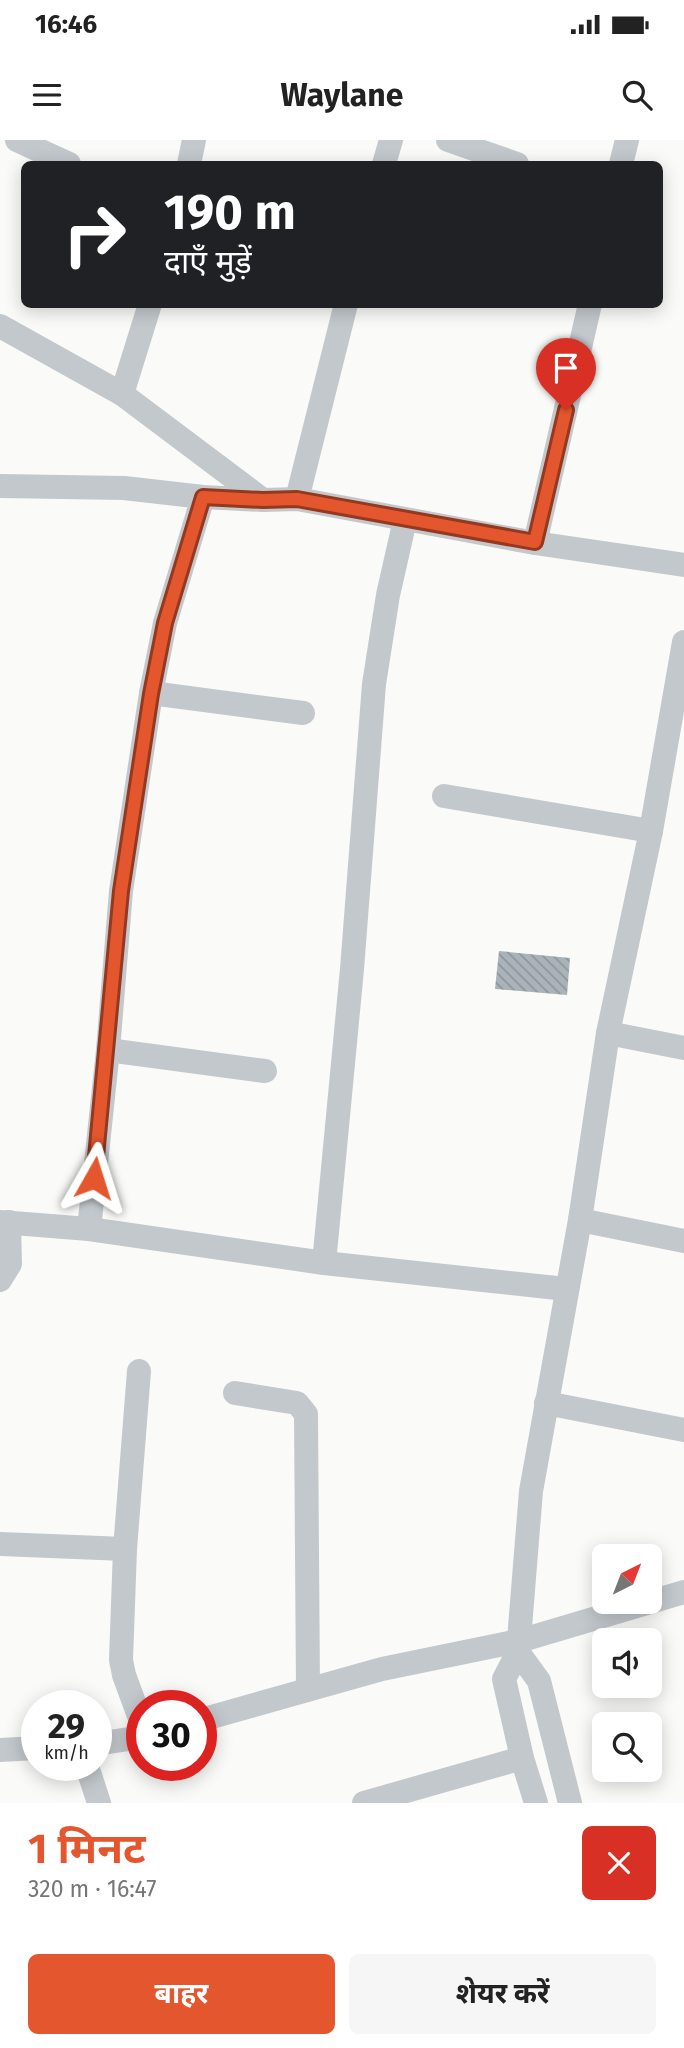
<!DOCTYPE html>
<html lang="hi">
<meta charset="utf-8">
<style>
:root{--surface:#fff;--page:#f6f6f6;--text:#222;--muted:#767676;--accent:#e4572e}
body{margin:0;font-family:"Fira Sans","Noto Sans Devanagari",sans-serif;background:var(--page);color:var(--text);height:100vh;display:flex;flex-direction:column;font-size:26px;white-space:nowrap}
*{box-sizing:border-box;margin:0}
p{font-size:23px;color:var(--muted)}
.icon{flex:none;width:38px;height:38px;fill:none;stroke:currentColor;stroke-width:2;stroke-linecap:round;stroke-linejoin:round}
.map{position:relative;height:1663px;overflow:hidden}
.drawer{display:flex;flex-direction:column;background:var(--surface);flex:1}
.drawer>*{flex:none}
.banner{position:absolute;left:21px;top:21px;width:642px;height:147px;border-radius:10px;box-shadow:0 4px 18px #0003;background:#202124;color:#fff;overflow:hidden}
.needle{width:46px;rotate:42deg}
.tools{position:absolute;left:592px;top:1404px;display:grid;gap:14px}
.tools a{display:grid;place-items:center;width:70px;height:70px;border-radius:10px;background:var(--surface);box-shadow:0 4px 18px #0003;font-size:35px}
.speed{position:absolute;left:21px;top:1550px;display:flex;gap:14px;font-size:35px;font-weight:700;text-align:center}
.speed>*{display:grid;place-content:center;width:91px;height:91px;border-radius:50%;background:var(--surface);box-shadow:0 4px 18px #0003;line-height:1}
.speed small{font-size:18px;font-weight:400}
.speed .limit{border:10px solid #d22;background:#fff;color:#111}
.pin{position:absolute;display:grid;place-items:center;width:60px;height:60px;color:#fff;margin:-72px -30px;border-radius:50% 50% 50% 0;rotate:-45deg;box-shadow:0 0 7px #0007}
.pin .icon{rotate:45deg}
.me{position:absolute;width:77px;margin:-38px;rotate:6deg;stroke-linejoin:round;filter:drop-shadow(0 0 5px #0008)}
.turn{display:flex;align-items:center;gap:24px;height:147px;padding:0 28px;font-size:32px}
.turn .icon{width:91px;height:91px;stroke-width:2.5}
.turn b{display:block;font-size:49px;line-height:60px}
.round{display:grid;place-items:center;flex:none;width:74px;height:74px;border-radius:10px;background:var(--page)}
.overview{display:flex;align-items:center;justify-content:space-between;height:119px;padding:0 28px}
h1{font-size:42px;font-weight:700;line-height:52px;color:var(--accent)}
.primary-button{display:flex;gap:14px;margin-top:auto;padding:14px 28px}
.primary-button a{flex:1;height:80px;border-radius:10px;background:var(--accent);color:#fff;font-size:28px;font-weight:700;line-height:80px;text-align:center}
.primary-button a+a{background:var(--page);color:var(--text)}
.status{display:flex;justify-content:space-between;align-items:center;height:49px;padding:0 35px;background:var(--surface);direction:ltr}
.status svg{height:19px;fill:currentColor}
header{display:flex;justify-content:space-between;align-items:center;height:91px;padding:0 28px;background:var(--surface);font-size:32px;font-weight:700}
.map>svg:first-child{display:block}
</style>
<div class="status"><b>16:46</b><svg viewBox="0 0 49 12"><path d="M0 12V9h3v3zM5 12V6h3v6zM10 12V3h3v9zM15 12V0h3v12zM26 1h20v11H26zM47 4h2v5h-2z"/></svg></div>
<header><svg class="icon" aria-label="menu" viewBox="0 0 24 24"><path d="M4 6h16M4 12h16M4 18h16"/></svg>Waylane<svg class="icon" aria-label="search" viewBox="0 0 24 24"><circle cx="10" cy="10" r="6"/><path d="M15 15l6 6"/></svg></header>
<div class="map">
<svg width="684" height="1663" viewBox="0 0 684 1663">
<defs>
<pattern id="building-back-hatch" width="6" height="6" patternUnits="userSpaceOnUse" patternTransform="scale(1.75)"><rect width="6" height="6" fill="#aab3b9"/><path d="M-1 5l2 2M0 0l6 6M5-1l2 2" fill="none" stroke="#8e969c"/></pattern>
</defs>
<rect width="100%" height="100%" fill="#fafaf8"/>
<polygon fill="url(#building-back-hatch)" points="499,811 570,818 567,855 495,849"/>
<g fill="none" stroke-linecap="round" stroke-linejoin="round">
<g stroke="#c3c8cc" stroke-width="24">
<polyline points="17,0 69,24"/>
<polyline points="448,0 517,24"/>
<polyline points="189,24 194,0"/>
<polyline points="384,24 391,0"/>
<polyline points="621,24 627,0"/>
<polyline points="0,186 122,254 263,360"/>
<polyline points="122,254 150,164"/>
<polyline points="0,346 124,348 203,357 263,360 297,359 535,403 684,425"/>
<polyline points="297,359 346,164"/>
<polyline points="535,403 590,164"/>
<polyline points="151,553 303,573"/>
<polyline points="444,656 651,691"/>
<polyline points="608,893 684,908"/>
<polyline points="108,910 265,931"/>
<polyline points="580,1080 684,1101"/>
<polyline points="0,1082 89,1089 324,1123 566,1149"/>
<polyline points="89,1089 108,910 121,751 151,553 165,483 203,357"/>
<polyline points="324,1123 352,829 374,544 388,455 405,380"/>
<polyline points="0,1140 10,1124 9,1082"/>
<polyline points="139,1231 125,1409 121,1520 124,1535 142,1584"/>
<polyline points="235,1253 297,1263 306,1274 308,1549"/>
<polyline points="546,1263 684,1290"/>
<polyline points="0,1404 125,1409"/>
<polyline points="518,1512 539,1541 570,1663"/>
<polyline points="201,1580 382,1529 519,1501 684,1452"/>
<polyline points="96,1604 142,1597"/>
<polyline points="0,1610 37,1608"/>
<polyline points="87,1626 99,1663"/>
<polyline points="364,1663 522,1618"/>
<polyline points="536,1663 522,1618 504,1539 518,1512 531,1351 580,1080 608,893 651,691 684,502"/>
</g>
</g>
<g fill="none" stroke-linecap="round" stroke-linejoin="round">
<g stroke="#94391e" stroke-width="18">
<polyline id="route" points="94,1038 121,751 151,554 165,483 203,357 263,360 297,359 535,402 566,270"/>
</g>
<use href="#route" stroke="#e4572e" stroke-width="12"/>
</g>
</svg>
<div class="tools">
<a><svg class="needle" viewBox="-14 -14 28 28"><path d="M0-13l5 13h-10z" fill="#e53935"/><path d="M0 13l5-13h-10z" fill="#767676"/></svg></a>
<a><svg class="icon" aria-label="sound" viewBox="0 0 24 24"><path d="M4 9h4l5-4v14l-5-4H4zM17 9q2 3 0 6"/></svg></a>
<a><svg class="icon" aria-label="search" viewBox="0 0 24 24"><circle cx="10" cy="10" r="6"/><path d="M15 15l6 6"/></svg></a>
</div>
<div class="speed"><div>29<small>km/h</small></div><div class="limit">30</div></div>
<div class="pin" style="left:566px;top:270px;background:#d93025"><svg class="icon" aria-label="arrive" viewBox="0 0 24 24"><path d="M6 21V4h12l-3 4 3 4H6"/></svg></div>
<svg class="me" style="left:94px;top:1038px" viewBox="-20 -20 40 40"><path d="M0-17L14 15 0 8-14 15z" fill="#e4572e" stroke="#fff" stroke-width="4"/></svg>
<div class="banner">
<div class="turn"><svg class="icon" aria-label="right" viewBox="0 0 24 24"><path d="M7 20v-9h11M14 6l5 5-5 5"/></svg><div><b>190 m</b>दाएँ मुड़ें</div></div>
</div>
</div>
<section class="drawer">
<div class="overview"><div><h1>1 मिनट</h1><p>320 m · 16:47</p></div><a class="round" style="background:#d93025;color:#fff"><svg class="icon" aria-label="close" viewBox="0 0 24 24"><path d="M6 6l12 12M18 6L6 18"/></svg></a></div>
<div class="primary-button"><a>बाहर</a><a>शेयर करें</a></div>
</section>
